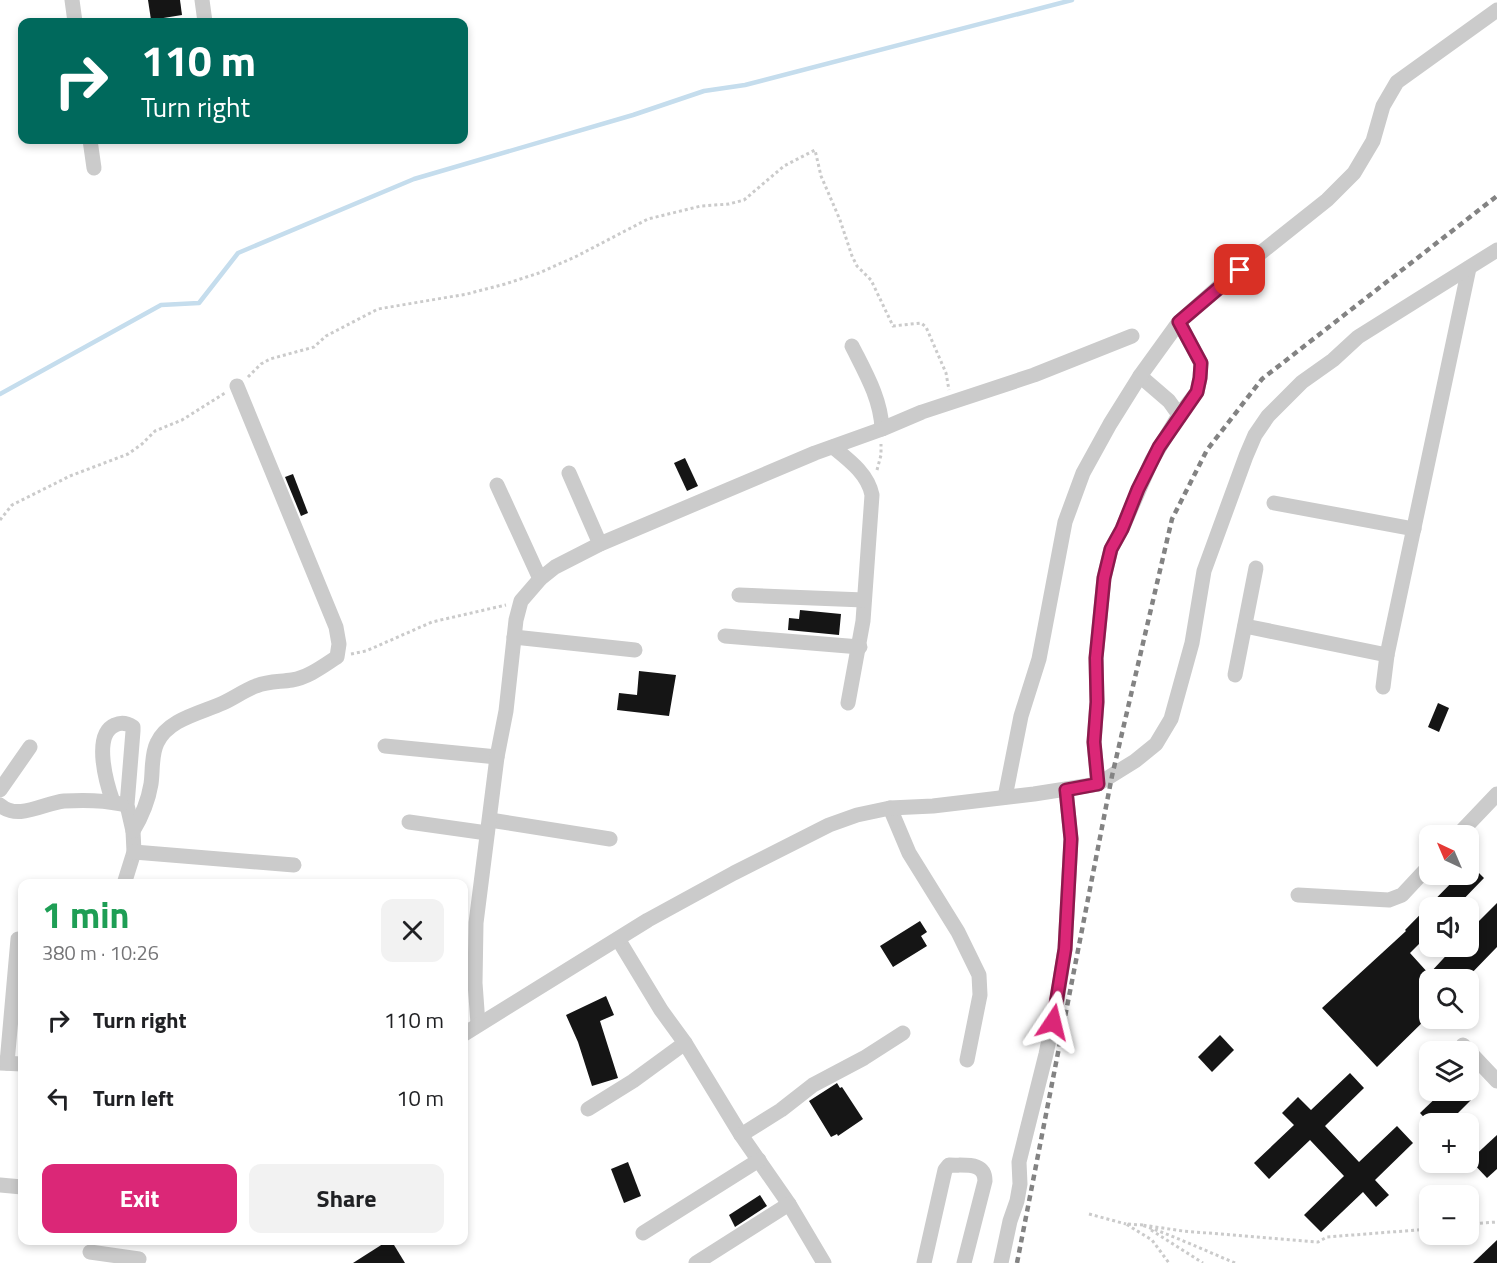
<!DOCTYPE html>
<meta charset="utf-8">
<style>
:root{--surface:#fff;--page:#f2f2f2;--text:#202124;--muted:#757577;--accent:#db2777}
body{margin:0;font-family:"Titillium Web",sans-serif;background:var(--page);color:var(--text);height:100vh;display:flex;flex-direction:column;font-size:22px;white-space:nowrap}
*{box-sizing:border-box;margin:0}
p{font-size:20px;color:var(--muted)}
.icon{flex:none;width:33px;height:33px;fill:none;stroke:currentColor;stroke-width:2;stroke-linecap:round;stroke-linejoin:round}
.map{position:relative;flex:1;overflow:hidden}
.sheet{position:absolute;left:18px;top:879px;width:450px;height:366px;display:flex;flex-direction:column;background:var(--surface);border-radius:12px;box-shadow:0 3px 9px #0003}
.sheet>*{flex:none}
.banner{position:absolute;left:18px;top:18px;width:450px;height:126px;border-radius:12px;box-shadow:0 3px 9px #0003;background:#00695c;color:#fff;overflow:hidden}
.needle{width:39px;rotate:316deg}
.controls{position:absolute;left:1419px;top:825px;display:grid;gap:12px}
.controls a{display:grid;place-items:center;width:60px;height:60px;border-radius:12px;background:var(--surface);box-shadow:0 3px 9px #0003;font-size:30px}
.pin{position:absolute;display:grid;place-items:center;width:51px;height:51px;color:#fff;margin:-26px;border-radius:12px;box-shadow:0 3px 9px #0006}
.me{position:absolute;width:66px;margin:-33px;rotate:10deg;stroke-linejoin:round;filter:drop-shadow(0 0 4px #0008)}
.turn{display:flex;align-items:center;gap:21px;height:126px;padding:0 24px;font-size:27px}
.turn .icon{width:78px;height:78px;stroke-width:2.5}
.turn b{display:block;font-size:42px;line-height:51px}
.round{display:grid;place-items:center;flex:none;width:63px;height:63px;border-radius:12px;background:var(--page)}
.head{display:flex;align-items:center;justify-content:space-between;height:102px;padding:0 24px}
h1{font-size:36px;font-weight:700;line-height:45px;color:#1e9e55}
.cta{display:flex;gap:12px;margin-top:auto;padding:12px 24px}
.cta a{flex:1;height:69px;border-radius:12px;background:var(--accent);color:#fff;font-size:24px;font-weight:700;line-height:69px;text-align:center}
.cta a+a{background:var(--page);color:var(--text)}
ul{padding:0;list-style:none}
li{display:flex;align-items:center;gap:18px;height:78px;padding:0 24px}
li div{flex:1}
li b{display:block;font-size:22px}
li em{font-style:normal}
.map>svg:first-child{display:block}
</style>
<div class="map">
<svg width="1497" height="1263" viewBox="0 0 1497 1263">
<rect width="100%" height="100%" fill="#fff"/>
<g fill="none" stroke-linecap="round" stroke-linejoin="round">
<polyline stroke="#c5dded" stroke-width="4.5" points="0,394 161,305 199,303 238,253 414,179 633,115 704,91 745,85 1072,0"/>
</g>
<g fill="#151515">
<polygon points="148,0 180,0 182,15 151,20"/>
<polygon points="685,458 698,486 687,491 674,463"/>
<polygon points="293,474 308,513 301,516 285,477"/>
<polygon points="800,610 841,614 839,635 788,630 789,618 799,619"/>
<polygon points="639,671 676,675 669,716 617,710 619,693 637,695"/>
<polygon points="1438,703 1449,708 1439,732 1428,727"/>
<polygon points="1475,869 1484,878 1455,908 1430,908 1430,933 1410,953 1429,974 1455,946 1468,946 1468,932 1497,903 1497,947 1465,980 1430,980 1430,1015 1377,1067 1322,1008 1406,931 1405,930 1459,875 1464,880"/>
<polygon points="920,921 927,932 921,936 927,946 893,967 880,946"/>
<polygon points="606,996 614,1015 600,1021 618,1078 592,1086 578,1042 566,1015"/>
<polygon points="1220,1035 1234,1050 1212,1072 1198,1057"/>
<polygon points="1350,1073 1364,1088 1325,1126 1359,1162 1397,1126 1413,1143 1375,1180 1389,1195 1376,1207 1363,1192 1321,1232 1304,1215 1344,1176 1310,1140 1269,1179 1254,1163 1294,1125 1282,1113 1298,1097 1311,1110"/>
<polygon points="837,1083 840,1088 842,1087 863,1119 838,1136 837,1134 831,1137 809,1101"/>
<polygon points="1444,1090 1467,1090 1474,1097 1447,1124 1430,1124 1420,1113"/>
<polygon points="1497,1135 1497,1169 1487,1178 1470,1160"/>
<polygon points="628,1162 641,1196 624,1203 611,1169"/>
<polygon points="760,1195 767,1206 735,1227 729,1215"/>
<polygon points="389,1240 391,1240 405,1263 353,1263"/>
<polygon points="1497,1240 1497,1263 1473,1263"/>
</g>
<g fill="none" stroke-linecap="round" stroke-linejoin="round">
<g stroke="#cbcbcb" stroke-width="3" stroke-dasharray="3 3" stroke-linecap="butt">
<polyline points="248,377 261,364 270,359 314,347 326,336 378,309 467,294 505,284 539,273 577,256 648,219 701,206 729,204 744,200 784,166 815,150 821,176 840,220 852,256 857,266 871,280 893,326 921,323 926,327 946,373 949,390"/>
<polyline points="877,470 881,455 881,444"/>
<polyline points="0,520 12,505 70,476 128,454 142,444 155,431 182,420 225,393"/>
<polyline points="351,654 366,651 432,622 506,605"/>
<polyline points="1089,1214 1126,1224"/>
<polyline points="1468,1224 1497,1222"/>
<polyline points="1143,1225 1126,1224 1152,1240 1169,1263"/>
<polyline points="1151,1230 1203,1263"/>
<path d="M 1235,1263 C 1204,1250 1174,1236 1142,1225 L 1183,1231 L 1318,1242 L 1327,1237 L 1430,1229"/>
</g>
<g stroke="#cbcbcb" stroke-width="15">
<polyline points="72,0 75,22"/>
<polyline points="202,0 205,22"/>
<polyline points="90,140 94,168"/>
<path d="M 852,346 C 865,372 881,399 882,429"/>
<polyline points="1140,376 1169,401 1179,415"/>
<path d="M 833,447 C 849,460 868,474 872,495 L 863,621 L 848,703"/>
<polyline points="569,473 600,544"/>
<polyline points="497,485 540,579"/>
<polyline points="1274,503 1414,529"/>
<polyline points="739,595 864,600"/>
<polyline points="1245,626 1387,655"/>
<polyline points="725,636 860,647"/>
<polyline points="514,637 635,650"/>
<polyline points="1235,675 1256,568"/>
<polyline points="1383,687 1387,655 1469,268"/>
<polyline points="385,746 497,757"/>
<polyline points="1098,784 1094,742 1097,702 1096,658 1104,578 1111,549 1122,529 1152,460 1179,415 1197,392 1200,378 1201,363 1179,322"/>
<polyline points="0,790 30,747"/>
<polyline points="1005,797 1021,716 1039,659 1065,522 1083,473 1110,424 1140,376 1179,322 1224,282 1327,200 1354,173 1373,141 1383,106 1397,82 1497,10"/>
<path d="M 113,802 C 107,785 92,735 115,725 C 121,722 127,723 133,727 L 133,731 L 127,805 L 133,831 L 134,852 L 124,884"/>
<path d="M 0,805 C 18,821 44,803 64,801 C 81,800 103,800 121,804"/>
<polyline points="890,808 909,853 958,932 979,975 980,995 967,1060"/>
<polyline points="490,820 610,839"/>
<polyline points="409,822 487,833"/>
<path d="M 133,831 C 142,816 148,802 151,784 C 153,771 151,755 157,743 C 168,719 201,713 223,703 C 234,698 245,690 256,686 C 268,681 280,682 292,680 C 309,677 323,666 337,657 L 339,644 L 336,627 L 237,386"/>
<polyline points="1457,836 1497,794"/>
<polyline points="134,852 294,865"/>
<polyline points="1298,895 1389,900 1402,895 1430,865"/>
<polyline points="618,939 661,1010 685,1043 741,1135 789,1204 824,1263"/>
<polyline points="478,1024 475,983 476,923 497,757 506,711 516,620 521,601 540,579 555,567 600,544 815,453 882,429 922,412 1034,375 1132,336"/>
<polyline points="464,1034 648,920 734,873 829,825 857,815 890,808 933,806 1034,794 1098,784 1135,761 1156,744 1171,719 1192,643 1204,571 1246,456 1255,435 1268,416 1302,382 1333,360 1358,337 1497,250"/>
<polyline points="1463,1045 1497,1081"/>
<polyline points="0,1063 22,1064"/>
<polyline points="7,1063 18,939"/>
<polyline points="588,1109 633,1081 685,1043"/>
<polyline points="741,1135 781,1110 813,1085 864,1058 903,1033"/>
<polyline points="0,1185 22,1187"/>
<polyline points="643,1233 759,1160"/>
<polyline points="90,1252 139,1259"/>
<polyline points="696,1263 789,1204"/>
<path d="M 924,1263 L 945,1170 L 949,1165 C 964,1166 985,1161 985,1181 L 964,1263"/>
<polyline points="1001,1263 1010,1221 1017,1201 1020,1184 1019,1162 1046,1054 1056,1006 1065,949 1071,839 1066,790"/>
</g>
<polyline stroke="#838383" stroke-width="4.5" stroke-dasharray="6 4.5" stroke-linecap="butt" points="1017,1263 1112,776 1172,519 1207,450 1262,379 1497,196"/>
</g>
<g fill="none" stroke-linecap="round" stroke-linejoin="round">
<g stroke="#8e194d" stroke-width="15">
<polyline id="route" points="1053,1022 1065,949 1071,839 1066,790 1098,784 1094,742 1097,702 1096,658 1104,578 1111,549 1122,529 1138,489 1159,447 1197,392 1200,378 1201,363 1179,322 1240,270"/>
</g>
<use href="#route" stroke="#db2777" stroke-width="10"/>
</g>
</svg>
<div class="controls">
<a><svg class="needle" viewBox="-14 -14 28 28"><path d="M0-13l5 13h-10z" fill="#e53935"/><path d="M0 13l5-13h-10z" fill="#757577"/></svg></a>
<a><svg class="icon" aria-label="sound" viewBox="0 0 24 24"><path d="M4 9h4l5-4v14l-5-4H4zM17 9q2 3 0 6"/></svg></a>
<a><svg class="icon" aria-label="search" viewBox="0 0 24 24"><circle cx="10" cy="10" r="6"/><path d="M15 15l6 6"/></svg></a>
<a><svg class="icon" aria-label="layers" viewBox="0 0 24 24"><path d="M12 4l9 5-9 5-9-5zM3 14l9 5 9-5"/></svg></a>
<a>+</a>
<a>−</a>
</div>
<div class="pin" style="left:1240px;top:270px;background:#d93025"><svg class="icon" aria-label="arrive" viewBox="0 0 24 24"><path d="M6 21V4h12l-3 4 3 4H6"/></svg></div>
<svg class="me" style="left:1053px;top:1022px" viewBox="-20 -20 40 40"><path d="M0-17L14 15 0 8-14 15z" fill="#db2777" stroke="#fff" stroke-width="4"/></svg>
<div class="banner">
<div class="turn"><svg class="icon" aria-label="right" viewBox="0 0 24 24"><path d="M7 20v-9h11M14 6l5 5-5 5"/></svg><div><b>110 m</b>Turn right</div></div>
</div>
<section class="sheet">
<div class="head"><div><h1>1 min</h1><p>380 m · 10:26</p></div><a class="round"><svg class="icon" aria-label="close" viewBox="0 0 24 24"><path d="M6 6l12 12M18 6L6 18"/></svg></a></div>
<ul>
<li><svg class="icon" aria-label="right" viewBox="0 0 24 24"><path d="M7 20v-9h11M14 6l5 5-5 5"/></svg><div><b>Turn right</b></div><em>110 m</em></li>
<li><svg class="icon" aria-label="left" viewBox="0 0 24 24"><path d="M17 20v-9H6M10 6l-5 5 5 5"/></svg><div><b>Turn left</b></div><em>10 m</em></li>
</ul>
<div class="cta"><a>Exit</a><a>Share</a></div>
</section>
</div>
